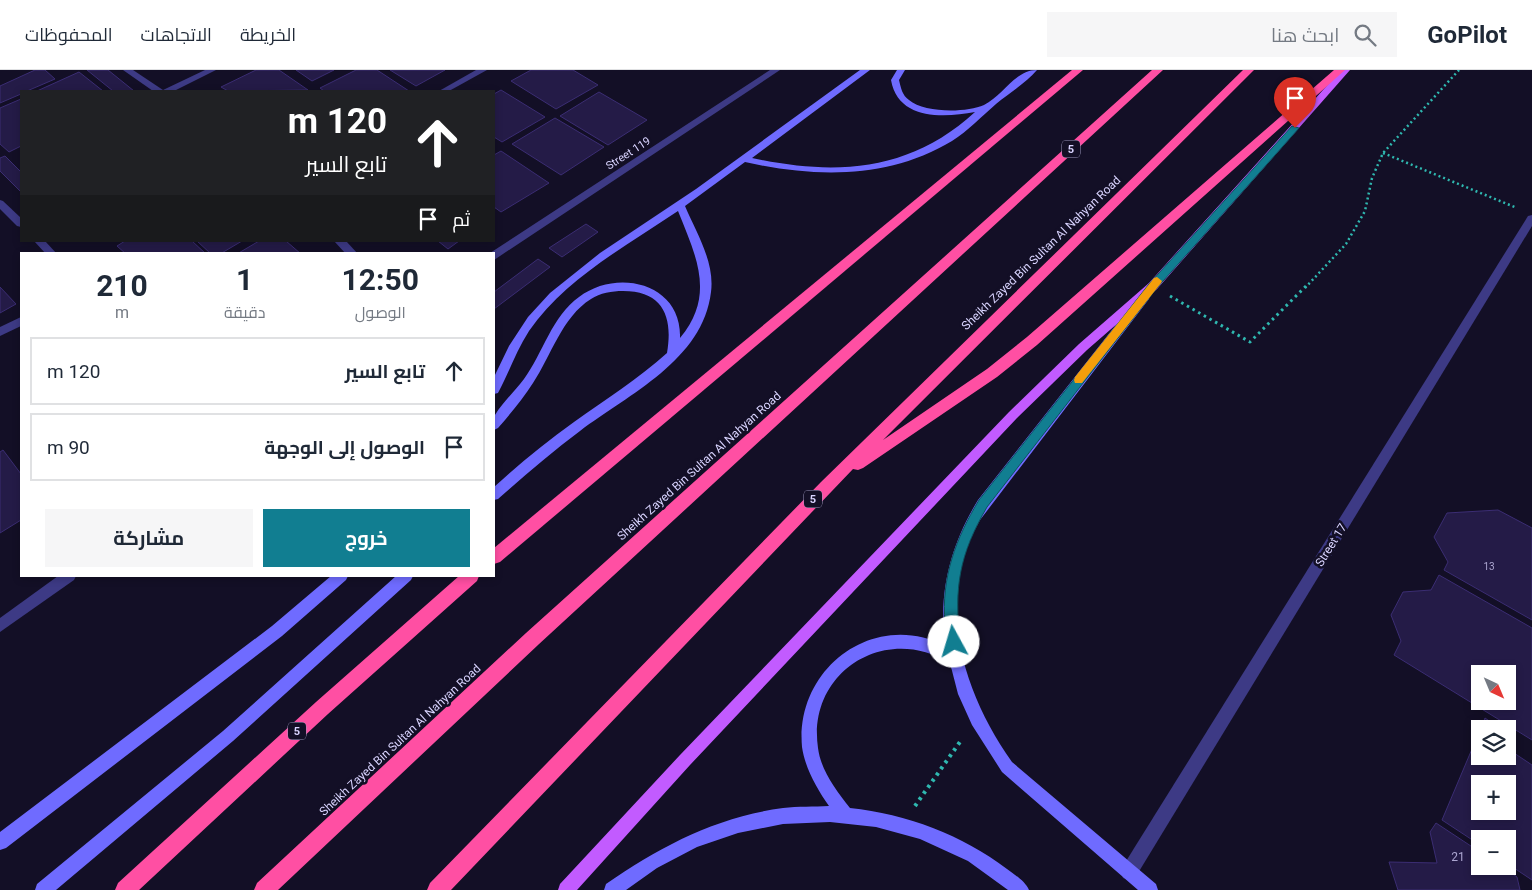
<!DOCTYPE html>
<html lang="ar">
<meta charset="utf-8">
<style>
:root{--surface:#fff;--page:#f6f6f7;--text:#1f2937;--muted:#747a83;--line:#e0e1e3;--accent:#117e91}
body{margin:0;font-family:Roboto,Cairo,sans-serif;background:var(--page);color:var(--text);direction:rtl;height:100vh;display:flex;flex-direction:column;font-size:19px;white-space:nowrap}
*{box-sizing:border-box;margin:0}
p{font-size:16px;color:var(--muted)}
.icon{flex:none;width:28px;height:28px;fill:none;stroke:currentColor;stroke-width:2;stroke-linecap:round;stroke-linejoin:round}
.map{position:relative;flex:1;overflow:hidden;direction:ltr}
.drawer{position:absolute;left:20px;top:182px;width:475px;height:325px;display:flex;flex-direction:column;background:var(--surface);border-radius:0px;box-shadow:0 2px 8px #0003;direction:rtl}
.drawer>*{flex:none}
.top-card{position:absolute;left:20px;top:20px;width:475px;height:152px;border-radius:0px;box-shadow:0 2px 8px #0003;direction:rtl;background:#202124;color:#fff;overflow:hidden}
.needle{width:32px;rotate:136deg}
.tools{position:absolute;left:1471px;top:595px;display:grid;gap:10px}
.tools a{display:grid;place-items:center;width:45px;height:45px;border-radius:0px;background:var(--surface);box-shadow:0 2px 8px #0003;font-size:25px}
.pin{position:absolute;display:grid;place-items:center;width:42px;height:42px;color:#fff;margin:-51px -21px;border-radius:50% 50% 50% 0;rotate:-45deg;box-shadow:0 0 5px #0007}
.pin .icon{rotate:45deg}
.me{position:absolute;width:55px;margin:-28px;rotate:354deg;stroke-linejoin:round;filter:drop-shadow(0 0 4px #0008)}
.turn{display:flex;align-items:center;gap:18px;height:105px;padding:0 25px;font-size:22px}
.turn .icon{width:65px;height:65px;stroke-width:2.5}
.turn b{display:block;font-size:35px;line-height:42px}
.then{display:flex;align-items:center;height:48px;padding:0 25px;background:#0003;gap:10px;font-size:19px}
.eta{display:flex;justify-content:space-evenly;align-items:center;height:85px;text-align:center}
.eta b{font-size:30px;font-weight:700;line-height:35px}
.cta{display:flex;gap:10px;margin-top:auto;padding:10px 25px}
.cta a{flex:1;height:58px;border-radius:0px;background:var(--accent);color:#fff;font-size:20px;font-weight:700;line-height:58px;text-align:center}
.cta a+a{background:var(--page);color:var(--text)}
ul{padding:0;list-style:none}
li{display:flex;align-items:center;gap:15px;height:68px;margin:0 10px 8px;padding:0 15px;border:2px solid var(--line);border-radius:0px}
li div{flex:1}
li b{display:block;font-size:19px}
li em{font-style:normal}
header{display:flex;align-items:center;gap:30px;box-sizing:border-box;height:70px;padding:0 25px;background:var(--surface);border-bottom:1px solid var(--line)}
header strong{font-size:24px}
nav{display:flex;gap:28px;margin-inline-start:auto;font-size:18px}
.search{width:350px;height:45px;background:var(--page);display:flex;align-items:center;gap:12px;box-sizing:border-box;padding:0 18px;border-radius:0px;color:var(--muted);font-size:19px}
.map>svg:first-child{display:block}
</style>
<header>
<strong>GoPilot</strong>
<div class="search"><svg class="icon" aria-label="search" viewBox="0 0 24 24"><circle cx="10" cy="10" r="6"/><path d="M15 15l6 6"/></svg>ابحث هنا</div>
<nav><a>الخريطة</a><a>الاتجاهات</a><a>المحفوظات</a></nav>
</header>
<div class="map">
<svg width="1532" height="820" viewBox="0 0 1532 820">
<rect width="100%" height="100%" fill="#130f26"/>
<g fill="#241b47" stroke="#3b2d73" fill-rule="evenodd">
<polygon points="35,0 45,0 55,9 27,21 21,21 21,24 0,33 0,16"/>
<polygon points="87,0 108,0 134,21 113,21"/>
<polygon points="256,0 279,0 308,20 228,21 221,17"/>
<polygon points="296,0 334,0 312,11"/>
<polygon points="356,0 377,0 409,21 324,21 320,18"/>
<polygon points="390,0 445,0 416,16"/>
<polygon points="531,0 573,0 598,15 556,39 511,11"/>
<polygon points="79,2 103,21 37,21"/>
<polygon points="501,20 545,47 502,72 494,67 494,24"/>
<polygon points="599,22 647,50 608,75 560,46"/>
<polygon points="21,29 21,76 9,82 0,74 0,38"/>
<polygon points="555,48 604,77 561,105 512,74"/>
<polygon points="501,81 549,113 501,142 494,137 494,85"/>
<polygon points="5,86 21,102 21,122 0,101 0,88"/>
<polygon points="586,154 598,162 562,187 549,178"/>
<polygon points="125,171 192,171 206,184 126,184 117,176"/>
<polygon points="197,171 242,171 220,184 211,184"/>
<polygon points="259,171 286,171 301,184 237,184"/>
<polygon points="438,171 459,171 448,179"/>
<polygon points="538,189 550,197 494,239 494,222"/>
<polygon points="0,217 16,234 0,243"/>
<polygon points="3,380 21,404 21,450 0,463 0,382"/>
<polygon points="1498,440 1532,458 1532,550 1444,500 1448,492 1434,467 1447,443"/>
<path d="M 1439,505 L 1532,558 L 1532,670 L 1394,585 L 1401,571 L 1391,545 L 1403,522 L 1431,520 ZM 1480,604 L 1508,604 L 1508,631 L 1480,631 Z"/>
<polygon points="1485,648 1501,659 1481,659"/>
<path d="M 1480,660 L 1480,686 L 1508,686 L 1508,679 L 1532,695 L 1532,810 L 1508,794 L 1508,769 L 1480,769 L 1480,775 L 1442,750 ZM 1480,714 L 1508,714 L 1508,741 L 1480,741 Z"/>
<polygon points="1436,753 1480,782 1480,796 1501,796 1517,807 1520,820 1398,820 1389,792 1437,793 1430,762"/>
</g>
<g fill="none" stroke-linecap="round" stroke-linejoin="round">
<g stroke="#2fb8b0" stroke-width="2.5" stroke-dasharray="2 3" stroke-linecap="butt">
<polyline points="1383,83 1517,138"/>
<polyline points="1305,218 1346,174 1365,141 1372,108 1383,83 1459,0"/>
</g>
<polyline stroke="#2fb8b0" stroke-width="3" stroke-dasharray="2.5 4" stroke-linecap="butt" points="1170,226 1250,272 1306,216"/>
<polyline stroke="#2fb8b0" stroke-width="4" stroke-dasharray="3 4.5" stroke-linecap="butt" points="915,736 962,669"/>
<g fill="#3d3a85" fill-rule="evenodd">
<polygon points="123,0 133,0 163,20 205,0 216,0 174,21 153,21"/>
<polygon points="476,0 487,0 449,21 439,21"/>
<polygon points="770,0 780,0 494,190 494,184 490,183"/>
<polygon points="0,130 3,131 21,148 21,157 17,156 0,139"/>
<polygon points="1532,145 1532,156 1135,808 1129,810 1123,808 1121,802 1123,796 1528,146"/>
<polygon points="34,171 45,171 57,184 46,184"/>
<polygon points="334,171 346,171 358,184 346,184"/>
<polygon points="21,247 21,256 0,266 0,257"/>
<polygon points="58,506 76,506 74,510 0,562 0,548"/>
</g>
<g fill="#6f6bff" fill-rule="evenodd">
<path d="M 860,0 L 870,0 L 752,88 C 835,106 910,102 975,42 C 943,48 898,50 891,10 L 897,0 L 905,0 L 899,10 C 901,18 902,25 909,30 C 924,43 966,43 984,35 C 1003,26 1015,0 1037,0 C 1026,13 1009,23 996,34 C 982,46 968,61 952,71 C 889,109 816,108 745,92 L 685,136 C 696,162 715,192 711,222 C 703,290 629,324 580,361 C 552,382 525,405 498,429 L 494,430 L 494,417 C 519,394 546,372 574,352 C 606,329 638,309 667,283 C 673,248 664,221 623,221 C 612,221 600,223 591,229 C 562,247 551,286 533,313 C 523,329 510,344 498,358 L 494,360 C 494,355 493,349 495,345 C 503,332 515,321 524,309 C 543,283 552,246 579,227 C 617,198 682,213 680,268 C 716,225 696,186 678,141 C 626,176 565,209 529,261 C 516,281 509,303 498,323 L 494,324 L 494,307 L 509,276 L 528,247 L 550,223 L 600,183 L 696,119 Z"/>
<path d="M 1145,222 L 1150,226 L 1149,229 L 980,450 C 934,530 962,621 1012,692 L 1156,814 L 1158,820 L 1138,820 L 1002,702 L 972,655 L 958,624 L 950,593 C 885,553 807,602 818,678 C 821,701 836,720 850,738 C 907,744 962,765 1007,799 C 1015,805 1025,811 1029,820 L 1008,820 L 968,791 L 920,769 L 876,757 L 830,752 L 783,754 L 738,763 L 697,777 L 657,798 L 626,820 L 604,820 L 606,814 C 661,776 716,747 783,738 C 798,736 814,737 829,736 C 817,719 805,698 802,677 C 795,598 874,539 946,576 C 937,524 951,474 978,430 L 1141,223 Z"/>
<polygon points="331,506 348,506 346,510 282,566 6,778 0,780 0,762 272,556"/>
<polygon points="396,506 413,506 411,510 233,671 56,820 35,820 37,814 223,661"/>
</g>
<polygon fill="#c25bff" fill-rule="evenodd" points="1341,0 1350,0 1157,219 1087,280 1017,348 690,695 577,820 558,820 560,814 680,685 1009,342 1079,274 1149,213"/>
<g fill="#ff4fa3" fill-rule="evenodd">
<polygon points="1072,0 1083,0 500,492 494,494 494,478"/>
<polygon points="1152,0 1163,0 538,575 278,820 254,820 257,813 526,563"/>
<polygon points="1243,0 1254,0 883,370 987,299 1027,267 1334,0 1345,0 1037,275 997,307 863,398 858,400 853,399 451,820 427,820 430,813 821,412"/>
<polygon points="459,506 479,506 477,511 328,644 139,820 115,820 118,813 316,632"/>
</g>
</g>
<path fill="#117e91" stroke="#0b525e" d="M 1292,56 L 1299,58 L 1156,219 L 987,437 C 959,485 954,517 960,572 L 958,576 L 954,578 L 949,576 C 946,569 946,561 945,553 C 941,508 956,468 979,430 L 1149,214 Z"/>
<polygon fill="#f59e0b" points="1157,207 1162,211 1161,213 1082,313 1075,313 1074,310 1075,307 1154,208"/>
<g text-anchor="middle" stroke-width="5" stroke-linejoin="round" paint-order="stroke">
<g font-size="10" fill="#aca6d1">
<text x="1489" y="500">13</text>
</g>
<g fill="#130f26" stroke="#9e99be" stroke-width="1">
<rect x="1062" y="70.5" width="18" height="17" rx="4"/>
<rect x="804" y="420.5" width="18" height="17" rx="4"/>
<rect x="288" y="652.5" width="18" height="17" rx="4"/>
</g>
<g font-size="11" font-weight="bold" fill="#d9d4ff">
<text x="1071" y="83">5</text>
<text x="813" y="433">5</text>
<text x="297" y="665">5</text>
</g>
<g font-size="11" fill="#d9d4ff" stroke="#130f26">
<text transform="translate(628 83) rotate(-33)" y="4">Street 119</text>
</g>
<g font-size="12" fill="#d9d4ff" stroke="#130f26">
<text transform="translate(1041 183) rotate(-44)" y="4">Sheikh Zayed Bin Sultan Al Nahyan Road</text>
<text transform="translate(699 396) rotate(-42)" y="4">Sheikh Zayed Bin Sultan Al Nahyan Road</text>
<text transform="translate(1331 475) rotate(-58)" y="4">Street 17</text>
<text transform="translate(400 670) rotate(-43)" y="4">Sheikh Zayed Bin Sultan Al Nahyan Road</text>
</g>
<g font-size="12" fill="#aca6d1">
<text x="1458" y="791">21</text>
</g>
</g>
</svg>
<div class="tools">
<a><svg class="needle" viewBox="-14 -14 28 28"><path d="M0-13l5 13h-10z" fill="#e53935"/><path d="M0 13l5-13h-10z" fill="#747a83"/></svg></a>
<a><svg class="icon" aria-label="layers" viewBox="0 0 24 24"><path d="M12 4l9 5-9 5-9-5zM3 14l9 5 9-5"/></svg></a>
<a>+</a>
<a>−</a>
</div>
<div class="pin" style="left:1295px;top:58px;background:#d93025"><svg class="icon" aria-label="arrive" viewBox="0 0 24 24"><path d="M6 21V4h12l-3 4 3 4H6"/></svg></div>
<svg class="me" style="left:954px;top:572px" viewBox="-20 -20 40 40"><circle r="19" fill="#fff"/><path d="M0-13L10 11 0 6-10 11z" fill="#117e91"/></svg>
<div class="top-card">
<div class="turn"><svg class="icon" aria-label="ahead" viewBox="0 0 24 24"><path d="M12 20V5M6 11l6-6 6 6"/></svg><div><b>120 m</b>تابع السير</div></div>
<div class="then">ثم<svg class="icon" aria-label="arrive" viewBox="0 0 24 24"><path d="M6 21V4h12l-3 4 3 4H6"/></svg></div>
</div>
<section class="drawer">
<div class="eta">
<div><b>12:50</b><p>الوصول</p></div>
<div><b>1</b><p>دقيقة</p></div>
<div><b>210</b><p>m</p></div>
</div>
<ul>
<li><svg class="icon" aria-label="ahead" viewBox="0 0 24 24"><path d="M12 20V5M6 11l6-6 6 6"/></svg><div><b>تابع السير</b></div><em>120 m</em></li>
<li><svg class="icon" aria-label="arrive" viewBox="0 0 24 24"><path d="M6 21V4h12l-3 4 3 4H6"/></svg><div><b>الوصول إلى الوجهة</b></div><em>90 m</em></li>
</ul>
<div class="cta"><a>خروج</a><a>مشاركة</a></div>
</section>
</div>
